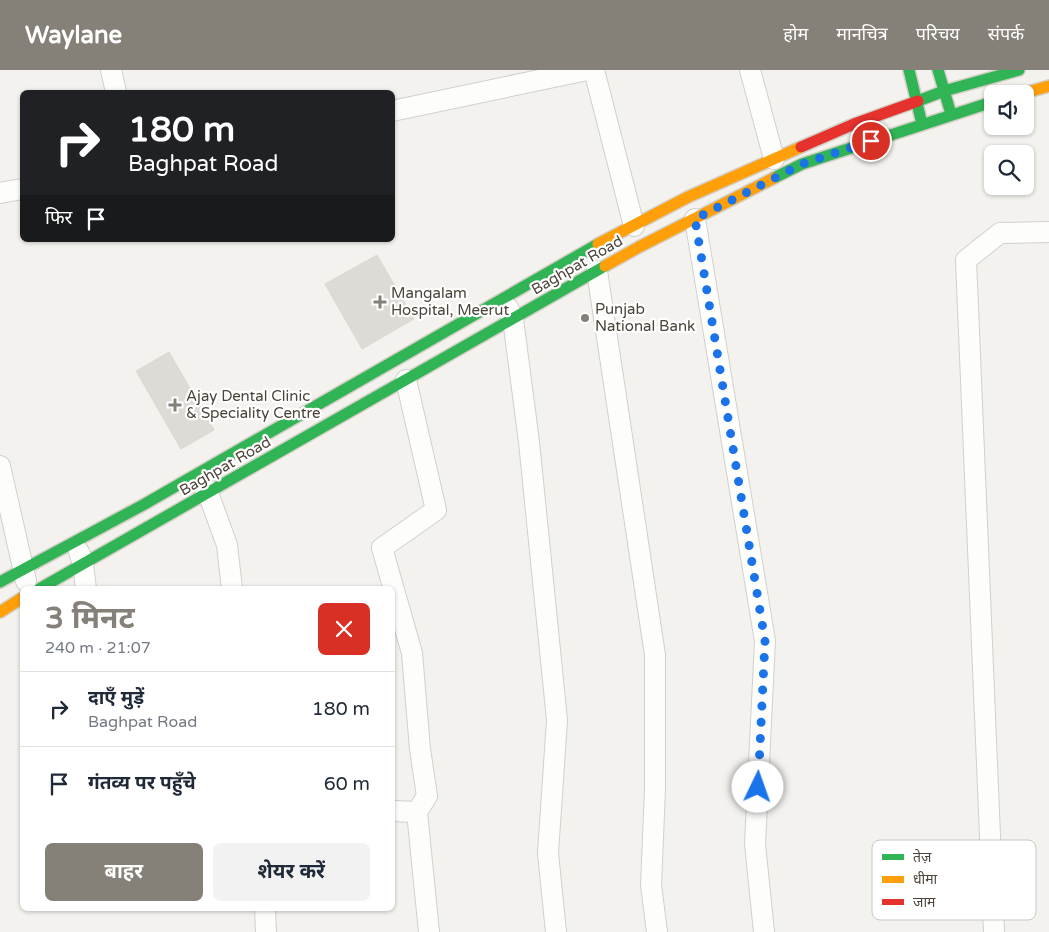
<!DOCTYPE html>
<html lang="hi">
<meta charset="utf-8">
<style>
:root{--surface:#fff;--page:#f2f2f3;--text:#1f2937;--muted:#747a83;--line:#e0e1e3;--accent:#868178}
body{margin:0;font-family:"Varela Round","Noto Sans Devanagari",sans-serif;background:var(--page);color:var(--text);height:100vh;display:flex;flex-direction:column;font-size:19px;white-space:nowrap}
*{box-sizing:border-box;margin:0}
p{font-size:16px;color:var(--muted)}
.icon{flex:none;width:28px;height:28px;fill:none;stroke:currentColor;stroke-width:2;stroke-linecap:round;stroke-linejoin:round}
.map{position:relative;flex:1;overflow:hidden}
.panel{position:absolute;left:20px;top:516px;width:375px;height:325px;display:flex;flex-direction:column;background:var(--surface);border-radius:8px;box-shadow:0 1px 4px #0004}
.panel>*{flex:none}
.top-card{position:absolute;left:20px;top:20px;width:375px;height:152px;border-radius:8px;box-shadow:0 1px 4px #0004;background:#202124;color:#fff;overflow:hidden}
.buttons{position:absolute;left:984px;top:15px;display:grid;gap:10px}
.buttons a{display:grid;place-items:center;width:50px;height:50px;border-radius:8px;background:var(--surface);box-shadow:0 1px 4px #0004;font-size:25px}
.pin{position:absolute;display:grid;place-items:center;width:42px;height:42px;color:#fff;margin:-21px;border:2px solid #fff;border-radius:50%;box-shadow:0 1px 5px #0007}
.me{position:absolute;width:55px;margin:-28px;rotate:3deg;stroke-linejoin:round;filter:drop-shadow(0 0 4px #0008)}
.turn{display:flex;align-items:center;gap:18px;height:105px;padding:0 25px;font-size:22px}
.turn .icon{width:65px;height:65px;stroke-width:2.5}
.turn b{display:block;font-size:35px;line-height:42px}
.then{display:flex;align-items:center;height:48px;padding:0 25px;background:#0003;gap:10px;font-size:19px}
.round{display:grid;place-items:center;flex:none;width:52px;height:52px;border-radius:8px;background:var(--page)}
.overview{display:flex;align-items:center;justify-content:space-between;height:85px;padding:0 25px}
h1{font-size:30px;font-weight:700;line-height:38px;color:var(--accent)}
.cta{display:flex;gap:10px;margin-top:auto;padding:10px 25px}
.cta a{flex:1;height:58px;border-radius:8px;background:var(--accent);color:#fff;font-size:20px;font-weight:700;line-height:58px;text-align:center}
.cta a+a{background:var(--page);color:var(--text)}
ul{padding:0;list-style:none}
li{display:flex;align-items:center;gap:15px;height:75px;padding:0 25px;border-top:1px solid var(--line)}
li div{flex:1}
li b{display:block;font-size:19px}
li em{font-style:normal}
header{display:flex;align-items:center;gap:30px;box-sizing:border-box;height:70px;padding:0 25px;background:var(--accent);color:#fff}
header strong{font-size:24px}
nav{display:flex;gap:28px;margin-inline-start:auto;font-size:18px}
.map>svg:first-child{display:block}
</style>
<header>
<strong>Waylane</strong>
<nav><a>होम</a><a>मानचित्र</a><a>परिचय</a><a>संपर्क</a></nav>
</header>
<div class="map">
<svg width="1049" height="862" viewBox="0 0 1049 862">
<rect width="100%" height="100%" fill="#f4f2ee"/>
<g fill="#dedbd6" stroke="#dcd9d4">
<polygon points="377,185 414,249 362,279 325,214"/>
<polygon points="169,282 214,360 181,379 136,301"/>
</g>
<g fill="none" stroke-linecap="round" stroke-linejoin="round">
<g stroke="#d2d0cb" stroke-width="22">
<g id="street">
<polyline points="111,0 116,22"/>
<polyline points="594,0 634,156"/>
<polyline points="750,0 774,89"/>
<polyline points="392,41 587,0"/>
<polyline points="0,123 22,119"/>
<polyline points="695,149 765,571 755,774 764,862"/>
<polyline points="597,201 655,585 655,719 651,815 657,862"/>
<polyline points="508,238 513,249 529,372 557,650 548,783 556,862"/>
<polyline points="406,310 436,440 382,478 412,583 420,679 427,726 417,742"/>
<polyline points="0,396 26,511"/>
<polyline points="202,412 208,423 227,475 232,519"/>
<polyline points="79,482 83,494 86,519"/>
<polyline points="392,741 417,742 429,862"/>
<polyline points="265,839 266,862"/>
<polyline points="994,862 966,190 1000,163 1049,162"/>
</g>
</g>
<g stroke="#d3cfc5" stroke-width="14">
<g id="fast">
<polyline points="909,0 922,54"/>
<polyline points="938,0 951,44"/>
<polyline points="918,31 944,21 1019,0"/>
<polyline points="774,108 802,94 992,32"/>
<polyline points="0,512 143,435 598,174"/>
<polyline points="39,519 605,196"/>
</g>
</g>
<g stroke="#d3cfc5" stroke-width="14">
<g id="slow">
<polyline points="1021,24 1049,16"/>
<polyline points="598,174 688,127 801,77"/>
<polyline points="605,196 639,177 774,108"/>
<polyline points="0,542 22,528"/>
</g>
</g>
<g stroke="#d3cfc5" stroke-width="14">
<polyline id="jam" points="801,77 854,54 918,31"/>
</g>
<use href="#street" stroke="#fdfdfc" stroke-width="20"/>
<use href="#fast" stroke="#30b455" stroke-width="11"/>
<use href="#slow" stroke="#ff9f0a" stroke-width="11"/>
<use href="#jam" stroke="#e5322d" stroke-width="11"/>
</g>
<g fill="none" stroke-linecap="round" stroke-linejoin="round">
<polyline stroke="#1a73e8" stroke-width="9" stroke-dasharray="0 16.2" points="758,717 765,571 695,149 802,94 871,71"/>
</g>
<g fill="#868178" stroke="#fff" stroke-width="2">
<path d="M377.5 224.5h5v5h5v5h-5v5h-5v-5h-5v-5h5z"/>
<circle cx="585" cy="248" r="5"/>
<path d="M172.5 327.5h5v5h5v5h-5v5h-5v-5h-5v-5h5z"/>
</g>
<g text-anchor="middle" stroke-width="4.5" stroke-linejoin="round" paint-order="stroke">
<g font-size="15" fill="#4b4439" stroke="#fff">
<text transform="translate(577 195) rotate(-30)" y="5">Baghpat Road</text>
<text transform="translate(225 396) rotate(-30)" y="5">Baghpat Road</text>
</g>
<g font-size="15" fill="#4b4439" stroke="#fff" text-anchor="start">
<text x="391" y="228">Mangalam<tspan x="391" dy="17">Hospital, Meerut</tspan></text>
<text x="595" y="244">Punjab<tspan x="595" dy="17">National Bank</tspan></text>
<text x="186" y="331">Ajay Dental Clinic<tspan x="186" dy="17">&amp; Speciality Centre</tspan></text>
</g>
</g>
<rect x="872" y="770" width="164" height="80" rx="8" fill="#fff" stroke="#c9c7c4" stroke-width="1"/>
<rect x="882" y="784" width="22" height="6" fill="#30b455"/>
<rect x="882" y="806" width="22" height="7" fill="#ff9f0a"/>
<rect x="882" y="829" width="22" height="6" fill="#e5322d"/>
<g font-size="14" fill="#4b4439">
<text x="913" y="792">तेज़</text>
<text x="913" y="814">धीमा</text>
<text x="913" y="837">जाम</text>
</g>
</svg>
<div class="buttons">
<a><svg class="icon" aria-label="sound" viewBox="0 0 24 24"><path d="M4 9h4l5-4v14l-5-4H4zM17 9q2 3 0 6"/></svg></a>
<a><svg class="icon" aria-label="search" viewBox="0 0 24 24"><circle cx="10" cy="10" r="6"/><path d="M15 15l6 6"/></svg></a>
</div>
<div class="pin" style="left:871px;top:71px;background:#d93025"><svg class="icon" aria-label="arrive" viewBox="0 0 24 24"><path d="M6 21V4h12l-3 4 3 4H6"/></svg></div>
<svg class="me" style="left:758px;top:717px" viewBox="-20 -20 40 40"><circle r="19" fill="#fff"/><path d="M0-13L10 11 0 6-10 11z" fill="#1a73e8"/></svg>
<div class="top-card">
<div class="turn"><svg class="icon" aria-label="right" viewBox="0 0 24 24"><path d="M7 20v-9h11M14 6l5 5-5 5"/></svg><div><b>180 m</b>Baghpat Road</div></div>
<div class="then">फिर<svg class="icon" aria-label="arrive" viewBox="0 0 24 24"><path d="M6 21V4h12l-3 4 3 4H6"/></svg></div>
</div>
<section class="panel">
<div class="overview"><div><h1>3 मिनट</h1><p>240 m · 21:07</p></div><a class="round" style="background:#d93025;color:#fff"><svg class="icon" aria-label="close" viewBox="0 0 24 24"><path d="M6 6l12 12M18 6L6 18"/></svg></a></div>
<ul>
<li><svg class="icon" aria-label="right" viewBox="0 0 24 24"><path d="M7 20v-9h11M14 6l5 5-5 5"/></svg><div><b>दाएँ मुड़ें</b><p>Baghpat Road</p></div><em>180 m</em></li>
<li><svg class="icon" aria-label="arrive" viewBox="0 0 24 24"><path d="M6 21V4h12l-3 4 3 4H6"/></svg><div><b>गंतव्य पर पहुँचे</b></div><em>60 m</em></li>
</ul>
<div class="cta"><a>बाहर</a><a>शेयर करें</a></div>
</section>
</div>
